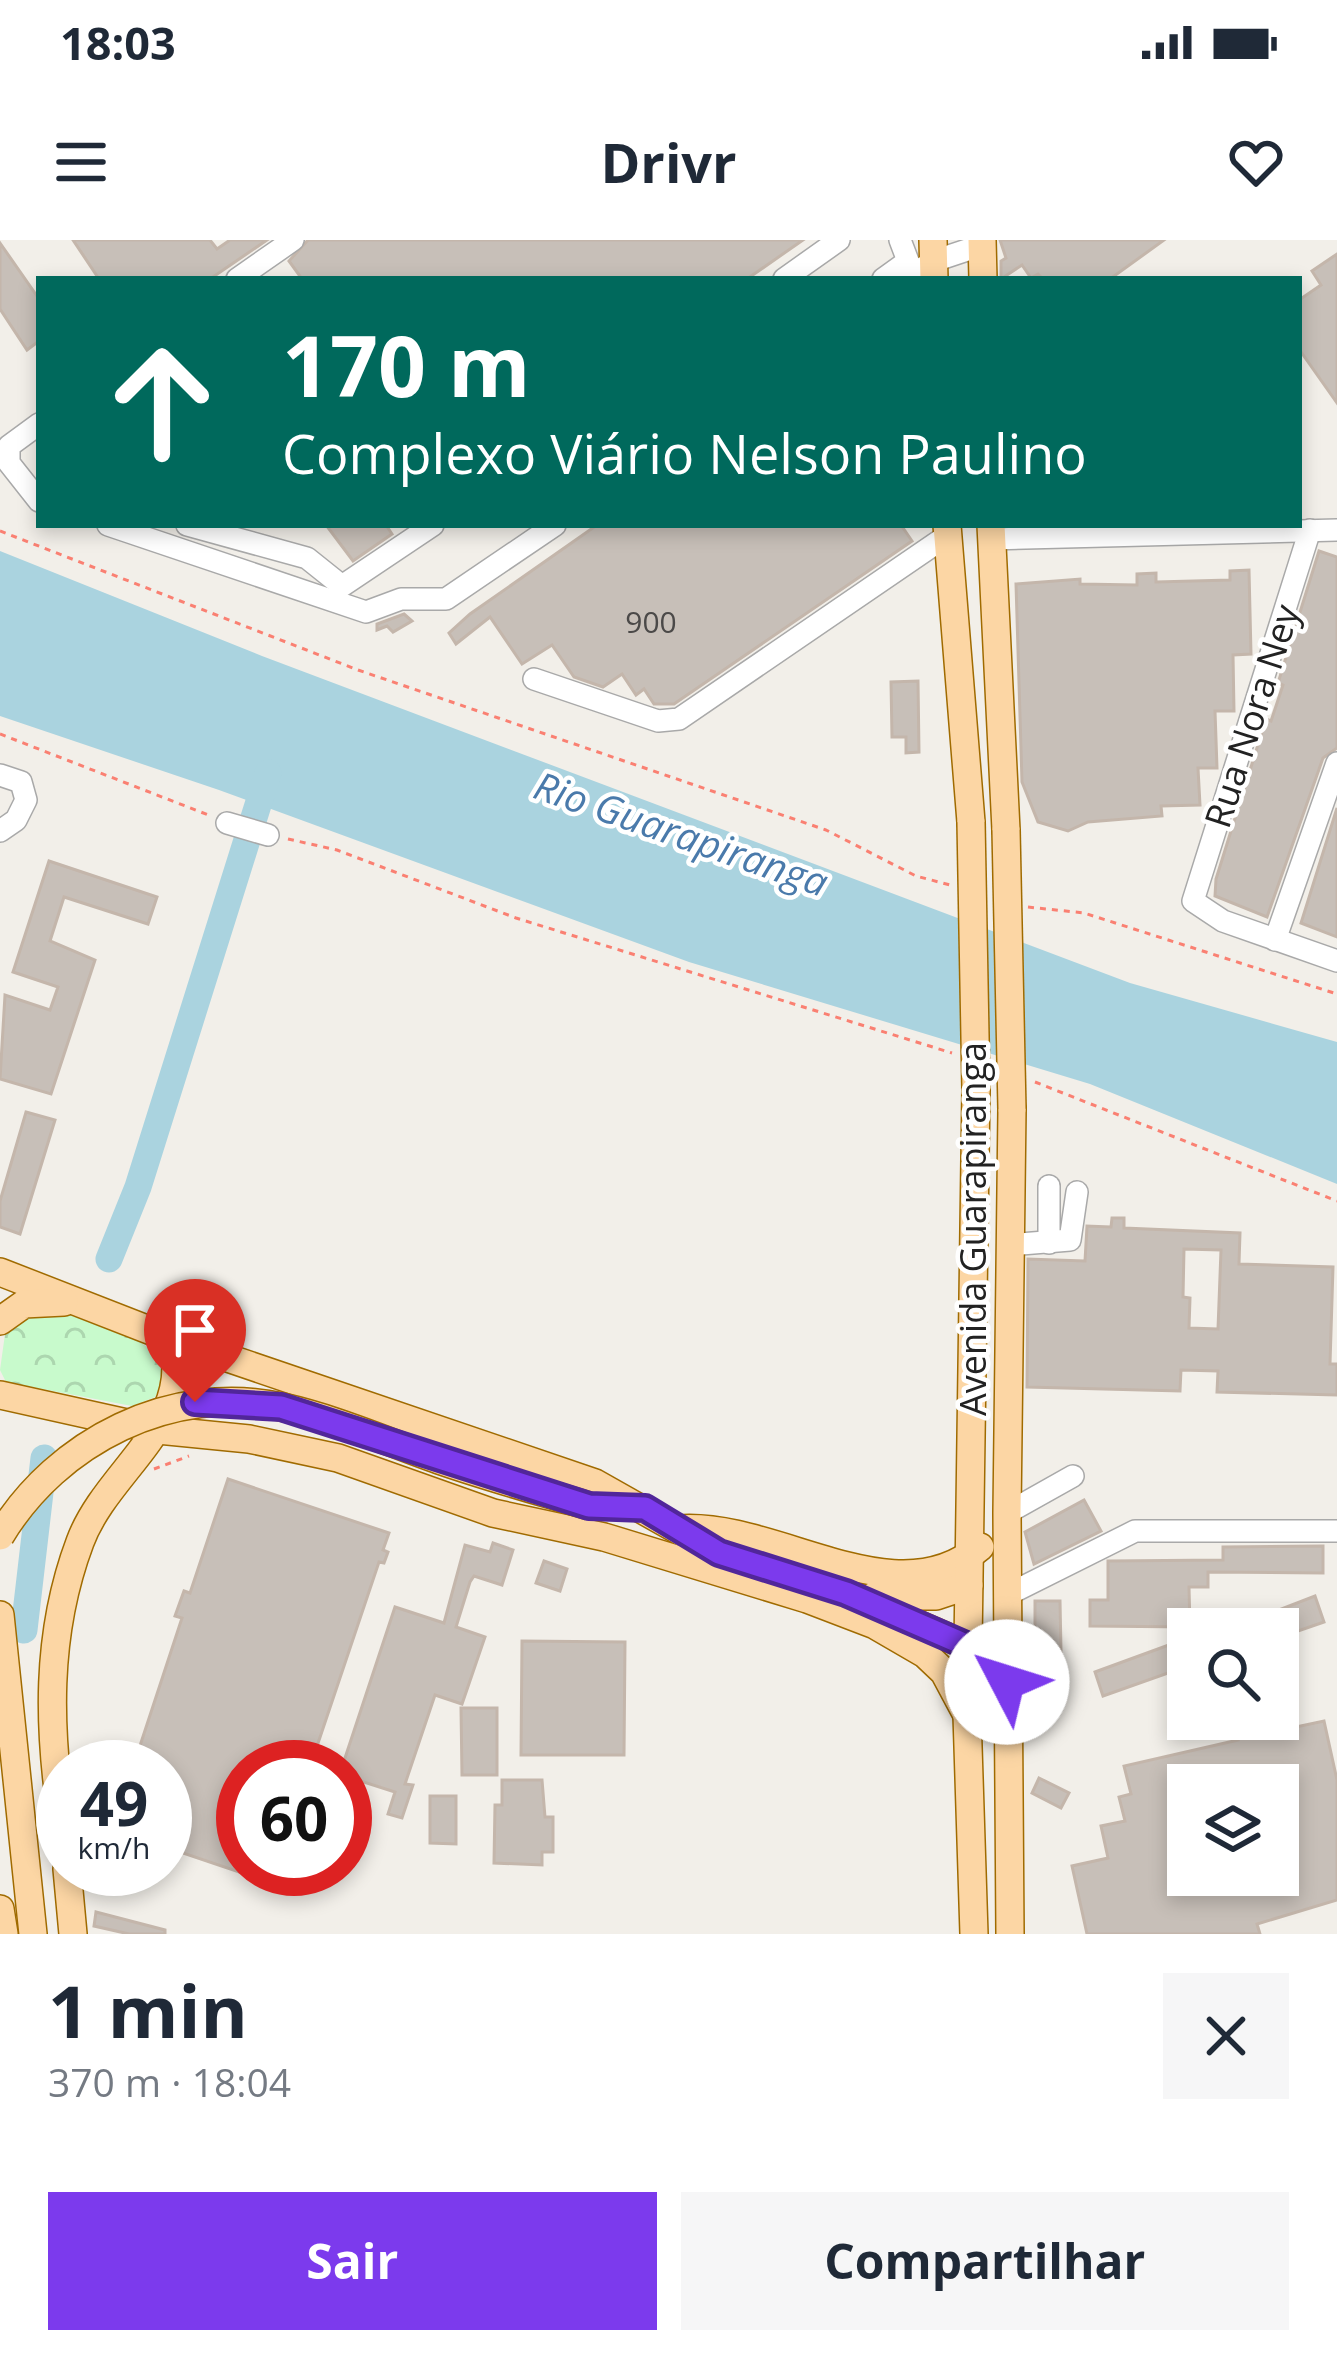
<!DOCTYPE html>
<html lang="pt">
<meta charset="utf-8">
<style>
:root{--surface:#fff;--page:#f6f6f7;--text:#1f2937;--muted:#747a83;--accent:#7c3aed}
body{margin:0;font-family:"Open Sans",sans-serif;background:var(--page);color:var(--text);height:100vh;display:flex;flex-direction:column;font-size:45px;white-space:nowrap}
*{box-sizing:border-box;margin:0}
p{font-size:39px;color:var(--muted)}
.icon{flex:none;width:66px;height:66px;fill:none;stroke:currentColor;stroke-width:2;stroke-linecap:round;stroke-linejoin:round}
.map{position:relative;height:1694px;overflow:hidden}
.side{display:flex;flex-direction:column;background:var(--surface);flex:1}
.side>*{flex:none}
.top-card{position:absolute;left:36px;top:36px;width:1266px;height:252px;border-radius:0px;box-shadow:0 6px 18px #0003;background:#00695c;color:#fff;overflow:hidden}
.fabs{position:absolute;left:1167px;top:1368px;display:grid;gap:24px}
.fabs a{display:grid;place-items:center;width:132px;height:132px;border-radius:0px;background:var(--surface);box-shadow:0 6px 18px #0003;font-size:60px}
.speed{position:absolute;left:36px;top:1500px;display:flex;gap:24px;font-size:60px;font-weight:700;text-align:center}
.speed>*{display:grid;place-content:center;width:156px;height:156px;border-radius:50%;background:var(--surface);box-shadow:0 6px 18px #0003;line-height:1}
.speed small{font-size:30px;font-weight:400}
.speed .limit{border:18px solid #d22;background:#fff;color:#111}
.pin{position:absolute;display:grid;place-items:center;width:102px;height:102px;color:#fff;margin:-123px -51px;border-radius:50% 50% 50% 0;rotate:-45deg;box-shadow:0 0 12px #0007}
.pin .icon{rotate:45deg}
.me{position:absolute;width:132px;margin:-66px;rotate:310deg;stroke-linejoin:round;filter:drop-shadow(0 0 9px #0008)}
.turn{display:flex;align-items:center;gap:42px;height:252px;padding:0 48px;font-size:54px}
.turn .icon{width:156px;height:156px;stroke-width:2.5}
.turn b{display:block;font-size:84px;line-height:102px}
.round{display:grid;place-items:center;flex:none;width:126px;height:126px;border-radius:0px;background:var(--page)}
.overview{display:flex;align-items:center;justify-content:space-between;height:204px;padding:0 48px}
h1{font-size:72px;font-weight:700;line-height:90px}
.button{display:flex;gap:24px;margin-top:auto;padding:24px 48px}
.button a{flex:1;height:138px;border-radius:0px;background:var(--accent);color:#fff;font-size:48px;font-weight:700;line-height:138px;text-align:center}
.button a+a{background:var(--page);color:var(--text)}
.status{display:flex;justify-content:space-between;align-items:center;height:84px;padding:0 60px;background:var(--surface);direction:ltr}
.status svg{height:33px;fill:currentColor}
header{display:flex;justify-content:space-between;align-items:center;height:156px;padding:0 48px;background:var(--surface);font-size:54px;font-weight:700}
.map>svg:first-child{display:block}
</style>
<div class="status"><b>18:03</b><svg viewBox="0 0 49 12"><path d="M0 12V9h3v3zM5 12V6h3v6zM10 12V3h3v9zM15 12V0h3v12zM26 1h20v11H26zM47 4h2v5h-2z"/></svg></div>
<header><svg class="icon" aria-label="menu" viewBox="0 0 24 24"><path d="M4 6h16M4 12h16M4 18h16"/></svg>Drivr<svg class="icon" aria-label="heart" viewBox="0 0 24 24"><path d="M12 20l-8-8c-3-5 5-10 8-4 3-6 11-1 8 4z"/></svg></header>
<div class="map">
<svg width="1337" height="1694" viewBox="0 0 1337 1694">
<defs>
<pattern id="park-crowns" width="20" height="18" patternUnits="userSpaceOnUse" patternTransform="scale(3)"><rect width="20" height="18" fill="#c8facc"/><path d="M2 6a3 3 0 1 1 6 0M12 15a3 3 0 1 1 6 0" fill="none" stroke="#acd6af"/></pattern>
</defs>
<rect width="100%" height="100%" fill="#f2efe9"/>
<path fill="url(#park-crowns)" d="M 57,1071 C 94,1085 190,1101 155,1157 L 132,1166 L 6,1142 L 0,1130 L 5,1094 L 31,1074 Z"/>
<polygon fill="#aad3df" points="0,311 262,416 1130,743 1337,802 1337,944 1090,844 689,722 219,550 0,476"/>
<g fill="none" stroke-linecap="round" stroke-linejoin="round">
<g stroke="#aad3df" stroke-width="27">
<polyline points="109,1019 138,947 268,533"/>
<polyline points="24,1390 44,1218"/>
</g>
</g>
<g fill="#c7bfb8" stroke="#c4b6ab" stroke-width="3" fill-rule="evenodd">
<polygon points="73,0 210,0 217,9 230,0 267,0 210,39 99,39"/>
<polygon points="308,0 803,0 747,39 302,39 289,21"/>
<polygon points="1000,0 1164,0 1110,39 1043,39 1038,34 1031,38 1022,25 1001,39 1001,21 1006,18"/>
<polygon points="0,3 39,59 39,101 27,110 0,69"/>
<polygon points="1337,14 1337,163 1299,109 1299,60 1321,45 1312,31"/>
<polygon points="326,285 386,285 392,294 353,321"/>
<polygon points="597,285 901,285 912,301 674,464 654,464 644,449 636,455 622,434 603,447 574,437 552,405 522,424 490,377 456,404 449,393 470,374"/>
<polygon points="1319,311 1337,317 1337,508 1323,518 1267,677 1215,656 1216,639 1266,479 1271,481 1283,445 1278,443"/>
<polygon points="1249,330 1251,414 1233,415 1234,471 1215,471 1217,528 1198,528 1200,565 1161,566 1162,576 1088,582 1068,591 1038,582 1022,542 1016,344 1080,339 1080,344 1137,345 1137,334 1156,333 1156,342 1230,340 1230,331"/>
<polygon points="404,374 412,381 393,392 387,386 377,390 377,384"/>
<polygon points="918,441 919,512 906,513 906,497 892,497 891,442"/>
<polygon points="1337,568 1337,697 1301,683"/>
<polygon points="49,621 157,657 148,684 64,657 50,701 95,720 51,854 0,839 5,755 50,770 58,747 13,732"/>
<polygon points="26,872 55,880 20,994 0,987 0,961"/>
<path d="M 1112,978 L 1124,978 L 1124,988 L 1240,993 L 1239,1024 L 1333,1027 L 1330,1124 L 1337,1124 L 1337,1155 L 1217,1152 L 1218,1131 L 1181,1130 L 1180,1151 L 1027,1147 L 1028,1019 L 1085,1021 L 1087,986 L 1111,987 ZM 1184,1009 L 1221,1010 L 1218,1089 L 1189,1088 L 1190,1058 L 1183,1057 Z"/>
<polygon points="228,1239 389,1293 383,1310 388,1312 384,1323 379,1322 310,1527 243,1527 239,1632 165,1607 165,1527 133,1527 182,1378 175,1376 184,1351 190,1353"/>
<polygon points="1084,1260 1101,1291 1034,1324 1025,1292"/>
<polygon points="493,1303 513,1310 502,1345 474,1336 470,1342 456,1387 485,1397 462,1464 435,1455 405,1544 413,1545 402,1578 388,1574 395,1552 345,1536 342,1527 395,1367 444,1383 465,1305 490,1312"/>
<polygon points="1323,1306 1323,1333 1208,1332 1208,1347 1189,1347 1190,1387 1090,1386 1090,1360 1108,1360 1108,1321 1223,1320 1223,1307"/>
<polygon points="544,1321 567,1329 560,1351 536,1343"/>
<polygon points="1315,1356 1324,1382 1278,1398 1278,1389 1230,1389"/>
<polygon points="1035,1361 1060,1361 1062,1461 1035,1462"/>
<polygon points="1188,1398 1188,1426 1103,1456 1095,1432"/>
<polygon points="522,1401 625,1402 624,1515 521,1515"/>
<polygon points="461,1468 497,1468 497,1535 462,1535"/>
<path d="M 1293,1475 L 1296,1487 L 1324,1481 L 1337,1540 L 1337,1660 L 1257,1684 L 1260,1694 L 1087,1694 L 1072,1626 L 1108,1618 L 1101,1586 L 1125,1581 L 1119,1557 L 1131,1554 L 1124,1526 L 1238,1500 L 1236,1488 ZM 1188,1545 L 1278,1545 L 1278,1635 L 1188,1635 Z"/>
<polygon points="1039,1538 1069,1553 1061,1568 1032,1553"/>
<polygon points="502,1540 542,1540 545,1577 553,1577 553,1612 542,1612 542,1625 494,1623 495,1565 502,1565"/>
<polygon points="430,1556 456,1556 456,1604 430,1603"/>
<polygon points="96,1672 165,1690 165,1694 129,1694 94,1686"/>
</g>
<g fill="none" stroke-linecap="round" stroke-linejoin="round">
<g stroke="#a9a9a9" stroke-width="24">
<g id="minor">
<polyline points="237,39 293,0"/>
<polyline points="784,39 839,0"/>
<polyline points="883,39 908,21 900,0"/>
<polyline points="904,39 934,21 982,5"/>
<polyline points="39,184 9,206 9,223 39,261"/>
<polyline points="108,285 366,372 401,359 446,359 555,285"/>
<polyline points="187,285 307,318 342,346 433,285"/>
<polyline points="1310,290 1193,661 1223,681 1337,721"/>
<polyline points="991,299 1337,290"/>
<polyline points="534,439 658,481 679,479 948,295"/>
<polyline points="0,535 21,542 26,560 16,580 0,591"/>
<polyline points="227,583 268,595"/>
<polyline points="1275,700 1337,523"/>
<polyline points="1049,946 1049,1003"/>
<polyline points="1008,1005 1070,1000 1077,952"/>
<polyline points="1007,1273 1073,1236"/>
<polyline points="1007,1355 1135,1291 1337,1291"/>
</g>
</g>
<g stroke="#a06b00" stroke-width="30">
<g id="major">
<polyline points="933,0 934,39"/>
<polyline points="982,0 983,39"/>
<polyline points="947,285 971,582"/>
<polyline points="991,285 1006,590"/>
<polyline points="0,1032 172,1099 595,1243 719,1313 846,1353 968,1406 1007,1441"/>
<polyline points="0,1081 24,1064 64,1062"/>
<polyline points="0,1155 158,1190 249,1199 338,1218 493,1273 604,1297 807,1359 875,1385 925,1414 944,1432 967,1475"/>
<path d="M 678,1289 C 776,1281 895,1380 980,1307"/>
<polyline points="874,1356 936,1356 969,1345"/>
<polyline points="0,1375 33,1694"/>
<path d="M 63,1586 C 48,1490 45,1395 80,1302 C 107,1229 196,1185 172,1099"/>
<polyline points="67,1629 73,1694"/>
<polyline points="0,1669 4,1694"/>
<polyline points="974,1694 967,1475 976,850"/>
<polyline points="1010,1694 1007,1273 1012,869"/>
</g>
</g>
<g stroke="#fa8072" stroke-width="3" stroke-dasharray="6 6" stroke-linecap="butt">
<polyline points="0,291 358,430 826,590 916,636 950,645"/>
<polyline points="0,494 211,576"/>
<polyline points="288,599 337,610 516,678 952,813"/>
<polyline points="1028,667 1084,673 1337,754"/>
<polyline points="1035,842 1337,961"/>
<polyline points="154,1229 189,1216"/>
</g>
<use href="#minor" stroke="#fff" stroke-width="21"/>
<use href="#major" stroke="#fcd6a4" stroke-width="27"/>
<g stroke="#a06b00" stroke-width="30" stroke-linecap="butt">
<g id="major-bridge">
<polyline points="971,582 976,850"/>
<polyline points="1006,590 1012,869"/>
<path d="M 0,1296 C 57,1201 172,1143 282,1167 C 336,1179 388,1202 439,1220 C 488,1237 539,1251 589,1266"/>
</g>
</g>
<use href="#major-bridge" stroke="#fcd6a4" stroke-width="27"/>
</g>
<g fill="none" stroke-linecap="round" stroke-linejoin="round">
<g stroke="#51269a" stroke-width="30">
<polyline id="route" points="195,1162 281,1167 589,1266 645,1268 719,1313 846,1353 968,1406 1007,1442"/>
</g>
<use href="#route" stroke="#7c3aed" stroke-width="21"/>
</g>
<g text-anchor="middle" stroke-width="9" stroke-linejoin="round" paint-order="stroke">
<g font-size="30" fill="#4b4948">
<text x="651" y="393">900</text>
</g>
<g font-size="36" fill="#222" stroke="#fff">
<text transform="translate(1252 476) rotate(-72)" y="13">Rua Nora Ney</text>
<text transform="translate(973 989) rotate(-90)" y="13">Avenida Guarapiranga</text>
</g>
<g font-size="39" font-style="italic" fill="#4a7aab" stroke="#fff">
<text transform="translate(681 594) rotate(19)" y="14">Rio Guarapiranga</text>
</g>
</g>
</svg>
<div class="fabs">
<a><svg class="icon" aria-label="search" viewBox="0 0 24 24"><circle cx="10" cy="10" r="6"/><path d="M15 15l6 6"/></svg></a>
<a><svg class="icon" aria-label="layers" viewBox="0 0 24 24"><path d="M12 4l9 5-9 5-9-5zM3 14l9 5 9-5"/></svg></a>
</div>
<div class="speed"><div>49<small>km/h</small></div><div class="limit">60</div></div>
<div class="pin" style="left:195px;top:1162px;background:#d93025"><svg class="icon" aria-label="arrive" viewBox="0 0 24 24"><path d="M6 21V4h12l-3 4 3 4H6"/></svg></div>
<svg class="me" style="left:1007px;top:1442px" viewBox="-20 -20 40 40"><circle r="19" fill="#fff"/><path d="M0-13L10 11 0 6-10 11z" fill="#7c3aed"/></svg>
<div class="top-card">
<div class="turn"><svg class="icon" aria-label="ahead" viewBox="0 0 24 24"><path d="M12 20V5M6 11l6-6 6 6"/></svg><div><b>170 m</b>Complexo Viário Nelson Paulino</div></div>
</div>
</div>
<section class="side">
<div class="overview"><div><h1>1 min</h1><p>370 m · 18:04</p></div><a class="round"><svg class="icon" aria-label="close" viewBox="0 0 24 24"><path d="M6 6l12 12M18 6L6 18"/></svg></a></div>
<div class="button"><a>Sair</a><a>Compartilhar</a></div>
</section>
